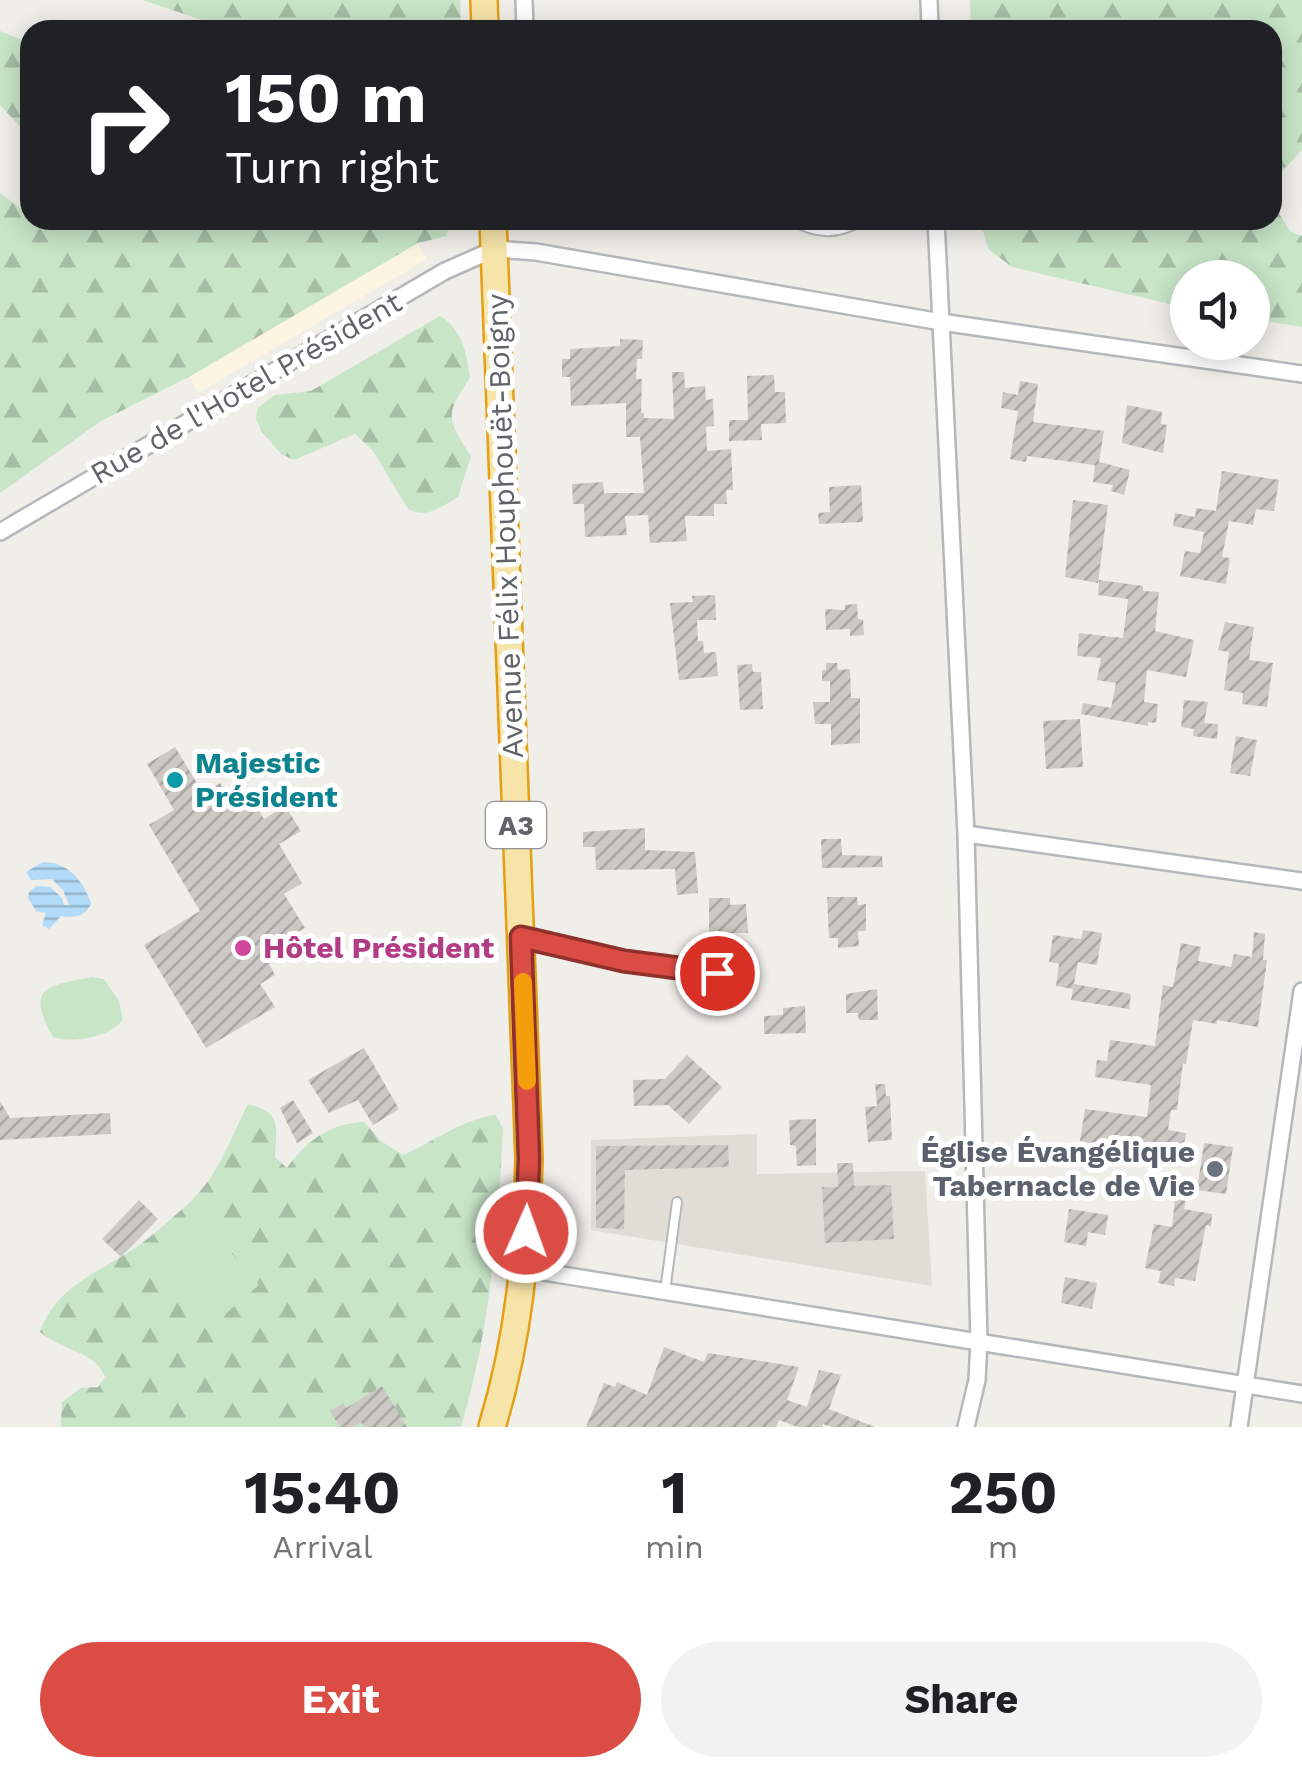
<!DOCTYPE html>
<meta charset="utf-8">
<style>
:root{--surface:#fff;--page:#f2f2f2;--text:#202124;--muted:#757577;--accent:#db4c44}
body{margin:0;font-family:"Work Sans",sans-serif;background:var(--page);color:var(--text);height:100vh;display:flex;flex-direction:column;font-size:38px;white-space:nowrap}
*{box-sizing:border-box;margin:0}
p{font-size:32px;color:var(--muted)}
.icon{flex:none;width:55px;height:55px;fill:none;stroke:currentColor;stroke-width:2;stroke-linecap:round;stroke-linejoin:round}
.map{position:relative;height:1427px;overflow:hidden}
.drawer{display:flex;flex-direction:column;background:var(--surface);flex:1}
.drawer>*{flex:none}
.top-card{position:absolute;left:20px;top:20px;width:1262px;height:210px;border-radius:30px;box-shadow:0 5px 25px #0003;background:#202124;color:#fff;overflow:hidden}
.controls{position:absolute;left:1170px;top:260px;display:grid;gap:20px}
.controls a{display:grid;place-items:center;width:100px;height:100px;border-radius:50%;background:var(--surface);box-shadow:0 5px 25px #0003;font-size:50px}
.pin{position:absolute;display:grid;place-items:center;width:85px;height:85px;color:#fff;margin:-42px;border:5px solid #fff;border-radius:50%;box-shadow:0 2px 10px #0007}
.me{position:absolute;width:110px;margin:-55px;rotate:2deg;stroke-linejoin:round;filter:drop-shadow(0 0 8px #0008)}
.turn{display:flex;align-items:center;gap:35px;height:210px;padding:0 40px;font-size:45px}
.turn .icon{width:130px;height:130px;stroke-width:2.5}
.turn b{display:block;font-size:70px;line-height:85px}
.eta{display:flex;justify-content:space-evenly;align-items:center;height:170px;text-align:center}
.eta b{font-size:60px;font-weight:700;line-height:70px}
.cta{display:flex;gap:20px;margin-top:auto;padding:20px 40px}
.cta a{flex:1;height:115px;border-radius:60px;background:var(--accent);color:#fff;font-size:40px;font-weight:700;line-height:115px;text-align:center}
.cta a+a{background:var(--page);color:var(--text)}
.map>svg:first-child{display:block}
</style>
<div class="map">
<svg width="1302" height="1427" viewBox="0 0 1302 1427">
<defs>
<pattern id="forest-firs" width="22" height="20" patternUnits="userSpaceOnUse" patternTransform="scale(2.5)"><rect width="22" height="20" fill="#c8e5c8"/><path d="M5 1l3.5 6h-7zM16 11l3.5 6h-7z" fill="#a6bda6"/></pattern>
<pattern id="water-rules" width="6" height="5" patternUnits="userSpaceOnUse" patternTransform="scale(2.5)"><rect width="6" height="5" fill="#b1dbf8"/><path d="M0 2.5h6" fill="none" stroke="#93b5cd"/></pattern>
<pattern id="building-hatch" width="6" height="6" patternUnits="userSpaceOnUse" patternTransform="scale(2.5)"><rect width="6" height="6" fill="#ccc9c5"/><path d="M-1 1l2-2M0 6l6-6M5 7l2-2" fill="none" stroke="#a9a7a4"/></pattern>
</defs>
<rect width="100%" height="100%" fill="#f0eee9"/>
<polygon fill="#fcf5e2" points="418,243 427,259 198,393 189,377"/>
<polygon fill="#e0ddd7" points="757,1134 757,1174 925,1171 932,1286 591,1230 591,1140"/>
<g fill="url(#forest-firs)">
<polygon points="143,0 460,0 461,30 231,30"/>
<polygon points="970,0 1302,0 1302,150 1277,177 1273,204 1290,231 1302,236 1302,327 1253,319 1252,278 1188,278 1187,308 1012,267 988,249 980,220 1272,220 1272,30 971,30"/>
<polygon points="0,31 30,43 30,137 0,105"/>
<polygon points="0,193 30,215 30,220 454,220 446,236 418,243 189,377 101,421 0,493"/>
<path d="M 440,316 C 462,329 467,353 470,378 C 445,414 446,419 471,456 L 458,497 C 441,507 427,519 408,509 L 373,451 L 355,434 L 294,460 L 281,454 L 262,432 L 256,419 L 257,409 L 274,395 L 311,391 Z"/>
<path d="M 248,1104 C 283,1113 276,1125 275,1157 L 287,1168 C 306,1141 330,1123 364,1122 L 381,1141 L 403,1155 C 433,1142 465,1118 496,1115 L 503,1129 C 498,1229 490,1331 461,1427 L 61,1427 L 62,1402 L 81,1388 L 98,1387 L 105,1377 C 95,1350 63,1352 40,1332 C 56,1286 98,1273 135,1248 C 154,1235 172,1218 189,1203 C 219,1175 230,1139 248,1104 Z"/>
</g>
<g fill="#c8e5c8">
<path d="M 92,977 L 104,979 L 119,1001 L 123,1019 C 111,1037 73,1044 53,1037 C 25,987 46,986 92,977 Z"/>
<polygon points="206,1224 259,1285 207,1330 154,1270"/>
</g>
<path fill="url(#water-rules)" d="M 43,862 C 68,862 83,880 91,903 C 87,916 73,919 61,916 L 49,929 L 42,925 L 46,913 L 36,911 L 28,898 L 29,892 L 37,886 L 50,887 L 62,898 L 64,905 L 69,905 L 63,890 L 52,879 L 31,880 L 26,872 Z"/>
<g fill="url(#building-hatch)">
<polygon points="620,339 643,340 642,359 637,359 636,379 642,379 641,413 644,413 644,418 674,419 672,372 684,372 685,388 705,386 706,400 713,399 714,426 706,427 707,451 731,449 733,490 726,490 727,504 714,504 714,516 685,516 687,541 650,543 648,515 625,516 627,535 585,537 584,504 573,504 572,484 603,482 604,493 644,493 640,437 626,437 626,403 571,406 570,377 562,377 562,359 570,359 570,349 620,346"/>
<polygon points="774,375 775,392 785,392 786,423 761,424 762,440 729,441 729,420 748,420 747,376"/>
<polygon points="1020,381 1038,384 1033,422 1104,431 1099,462 1130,470 1124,495 1111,491 1113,485 1093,482 1095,465 1027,456 1026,462 1010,459 1018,411 1001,408 1003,392 1018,395"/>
<polygon points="1127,405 1162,412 1161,424 1167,425 1163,453 1122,443"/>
<polygon points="1222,471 1279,480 1274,511 1256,509 1253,525 1229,521 1222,557 1230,558 1226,584 1180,576 1185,551 1200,553 1204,532 1173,526 1175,513 1195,517 1196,508 1216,511"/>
<polygon points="861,485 863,522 819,524 818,513 830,512 829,487"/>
<polygon points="1073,500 1108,505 1098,583 1065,577"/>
<polygon points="1099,580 1143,586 1143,591 1159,592 1155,631 1194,640 1186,677 1147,670 1144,702 1158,704 1156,723 1148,722 1148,726 1081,714 1083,703 1111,708 1116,683 1097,680 1101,658 1077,656 1079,633 1123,638 1128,599 1098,595"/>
<polygon points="715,595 716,620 697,620 698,641 703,641 704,653 716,652 718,676 679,680 670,603 693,602 692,596"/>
<polygon points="857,604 858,619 863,620 864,635 850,636 850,629 826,630 825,609 845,610 845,605"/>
<polygon points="1225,622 1254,627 1249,660 1273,663 1267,707 1242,704 1243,693 1224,690 1229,652 1218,650"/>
<polygon points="826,663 837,663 838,670 850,669 851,698 860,698 860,743 831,745 831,724 815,724 813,702 830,702 830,681 822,681 822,670 826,670"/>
<polygon points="752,664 753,672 761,672 763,709 740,710 737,665"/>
<polygon points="1184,700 1208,702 1204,723 1218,724 1217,739 1193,736 1194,729 1181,727"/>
<polygon points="1080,719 1083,767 1046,769 1043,721"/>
<polygon points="1236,736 1257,740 1250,776 1230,773"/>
<polygon points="175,747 203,793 220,783 235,809 252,799 264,819 285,806 301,831 279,844 302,883 284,894 305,928 289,937 296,948 269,964 275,975 260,984 275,1007 206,1048 144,945 200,911 149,825 174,810 147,764"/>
<polygon points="645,828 645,850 695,852 698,893 677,895 675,869 596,870 595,847 583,847 583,832"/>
<polygon points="821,839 841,839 842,855 882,856 883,867 822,868"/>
<polygon points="827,897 857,897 858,905 866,904 866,931 858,931 859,946 838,948 838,938 829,938"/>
<polygon points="709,898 730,898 730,905 746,904 748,933 729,933 729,941 709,941"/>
<polygon points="1083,930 1102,933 1097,965 1078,962 1073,989 1056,986 1059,964 1049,962 1053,935 1081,939"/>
<polygon points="1254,932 1265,934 1263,960 1267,960 1258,1027 1217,1020 1217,1024 1193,1020 1186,1064 1183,1063 1177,1110 1171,1110 1168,1130 1186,1133 1180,1166 1131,1156 1133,1143 1102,1138 1101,1145 1080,1141 1085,1109 1147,1117 1151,1085 1095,1077 1097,1060 1107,1061 1110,1040 1155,1046 1163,985 1173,987 1181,943 1201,947 1198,961 1231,967 1234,954 1252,957"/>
<polygon points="1074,984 1131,994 1129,1009 1071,1000"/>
<polygon points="877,989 878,1020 859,1020 858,1013 846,1013 846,994"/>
<polygon points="805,1006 806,1033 764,1034 764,1016 783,1015 783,1008"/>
<polygon points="364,1048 399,1109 373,1125 358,1100 329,1113 308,1080"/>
<polygon points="687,1055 722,1087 689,1124 668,1105 634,1106 633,1080 665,1079"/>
<polygon points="875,1084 885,1084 886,1096 890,1096 892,1140 868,1142 865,1107 877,1106"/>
<polygon points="293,1100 313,1133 297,1143 280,1108"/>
<polygon points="0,1101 10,1118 110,1113 111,1134 0,1140"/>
<polygon points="816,1119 816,1165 797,1166 796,1146 790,1145 789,1120"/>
<polygon points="1204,1143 1233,1147 1226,1194 1197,1190"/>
<polygon points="728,1145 729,1167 625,1170 624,1229 596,1228 596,1146"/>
<polygon points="837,1163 853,1163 854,1186 891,1185 894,1239 825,1243 822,1187 838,1187"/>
<polygon points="1175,1199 1186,1200 1184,1209 1212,1214 1211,1226 1206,1225 1195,1281 1175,1278 1174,1286 1158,1283 1161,1271 1145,1268 1154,1224 1172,1227"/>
<polygon points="139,1200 158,1219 121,1257 102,1239"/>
<polygon points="1069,1209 1108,1215 1105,1235 1088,1232 1086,1246 1064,1242"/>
<polygon points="1065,1277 1097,1283 1092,1309 1061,1303"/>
<polygon points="664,1347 704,1362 708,1353 799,1367 787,1400 807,1407 819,1370 841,1375 829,1409 875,1427 832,1427 823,1424 822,1427 798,1427 779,1420 776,1427 586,1427 604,1383 615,1387 617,1382 647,1395"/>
<polygon points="382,1386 407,1427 364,1427 361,1422 354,1427 340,1427 330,1411 343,1403 346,1408"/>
</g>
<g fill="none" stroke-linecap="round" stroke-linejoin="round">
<g stroke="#b5b8bb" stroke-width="12">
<g id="service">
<path d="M 792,220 C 816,234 838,236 862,220"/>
<polyline points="525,938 623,961 717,973"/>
<polyline points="665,1291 677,1202"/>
</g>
</g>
<g stroke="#b5b8bb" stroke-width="20">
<g id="minor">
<polyline points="524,0 525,30"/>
<polyline points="929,0 930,30"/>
<polyline points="936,220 966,834 979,1341 977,1380 966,1427"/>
<polyline points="0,532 445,271 495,249 536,252 941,322 1302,374"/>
<polyline points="966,834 1302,881"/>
<polyline points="525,1269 1302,1394"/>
<polyline points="1239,1427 1302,991"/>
</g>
</g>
<g stroke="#e59f14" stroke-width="30">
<g id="trunk">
<polyline points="484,0 485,30"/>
<path d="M 492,1427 C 520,1335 526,1254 529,1159 L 493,220"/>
</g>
</g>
<use href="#service" stroke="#fff" stroke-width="8"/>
<use href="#minor" stroke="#fff" stroke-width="15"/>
<use href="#trunk" stroke="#f6e4a9" stroke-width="25"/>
</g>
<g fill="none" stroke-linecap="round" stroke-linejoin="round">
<g stroke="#8e312c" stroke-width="25">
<polyline id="route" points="526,1232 529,1159 521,937 624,961 717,973"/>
</g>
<use href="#route" stroke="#db4c44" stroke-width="18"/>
<polyline stroke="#f59e0b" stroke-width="18" points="523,982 527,1081"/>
</g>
<circle fill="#0f9aa8" stroke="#fff" stroke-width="4" cx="175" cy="780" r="10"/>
<circle fill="#d1479c" stroke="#fff" stroke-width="4" cx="243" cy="948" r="10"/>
<circle fill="#6b7280" stroke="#fff" stroke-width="4" cx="1215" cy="1169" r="10"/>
<g text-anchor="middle" stroke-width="10" stroke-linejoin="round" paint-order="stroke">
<rect fill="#fff" stroke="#909295" stroke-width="2.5" x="486" y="802" width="60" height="46" rx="8"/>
<g font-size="28" font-weight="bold" fill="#606367">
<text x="516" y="835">A3</text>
</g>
<g font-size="30" fill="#606367" stroke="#fff">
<text transform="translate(246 388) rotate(-30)" y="10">Rue de l'Hotel Président</text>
<text transform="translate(505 526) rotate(-92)" y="10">Avenue Félix Houphouët-Boigny</text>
</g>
<g font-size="30" font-weight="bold" fill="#0d838f" stroke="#fff" text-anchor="start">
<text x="195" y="773">Majestic<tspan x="195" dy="34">Président</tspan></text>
</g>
<g font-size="30" font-weight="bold" fill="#b23c85" stroke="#fff" text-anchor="start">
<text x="263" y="958">Hôtel Président</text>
</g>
<g font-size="30" font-weight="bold" fill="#5b616d" stroke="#fff" text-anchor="end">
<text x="1195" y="1162">Église Évangélique<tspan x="1195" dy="34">Tabernacle de Vie</tspan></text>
</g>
</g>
</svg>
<div class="controls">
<a><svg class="icon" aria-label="sound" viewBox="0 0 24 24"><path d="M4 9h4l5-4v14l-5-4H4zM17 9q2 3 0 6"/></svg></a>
</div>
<div class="pin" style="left:717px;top:973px;background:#d93025"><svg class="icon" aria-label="arrive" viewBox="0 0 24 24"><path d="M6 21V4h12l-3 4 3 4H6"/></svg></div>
<svg class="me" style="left:526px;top:1232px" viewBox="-20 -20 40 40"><circle r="17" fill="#db4c44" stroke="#fff" stroke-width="3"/><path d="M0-11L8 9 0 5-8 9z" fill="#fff"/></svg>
<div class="top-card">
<div class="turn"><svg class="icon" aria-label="right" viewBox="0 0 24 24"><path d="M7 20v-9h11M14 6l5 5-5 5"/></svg><div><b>150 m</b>Turn right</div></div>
</div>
</div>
<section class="drawer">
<div class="eta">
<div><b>15:40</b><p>Arrival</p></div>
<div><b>1</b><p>min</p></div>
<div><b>250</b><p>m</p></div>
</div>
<div class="cta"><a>Exit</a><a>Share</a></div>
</section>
